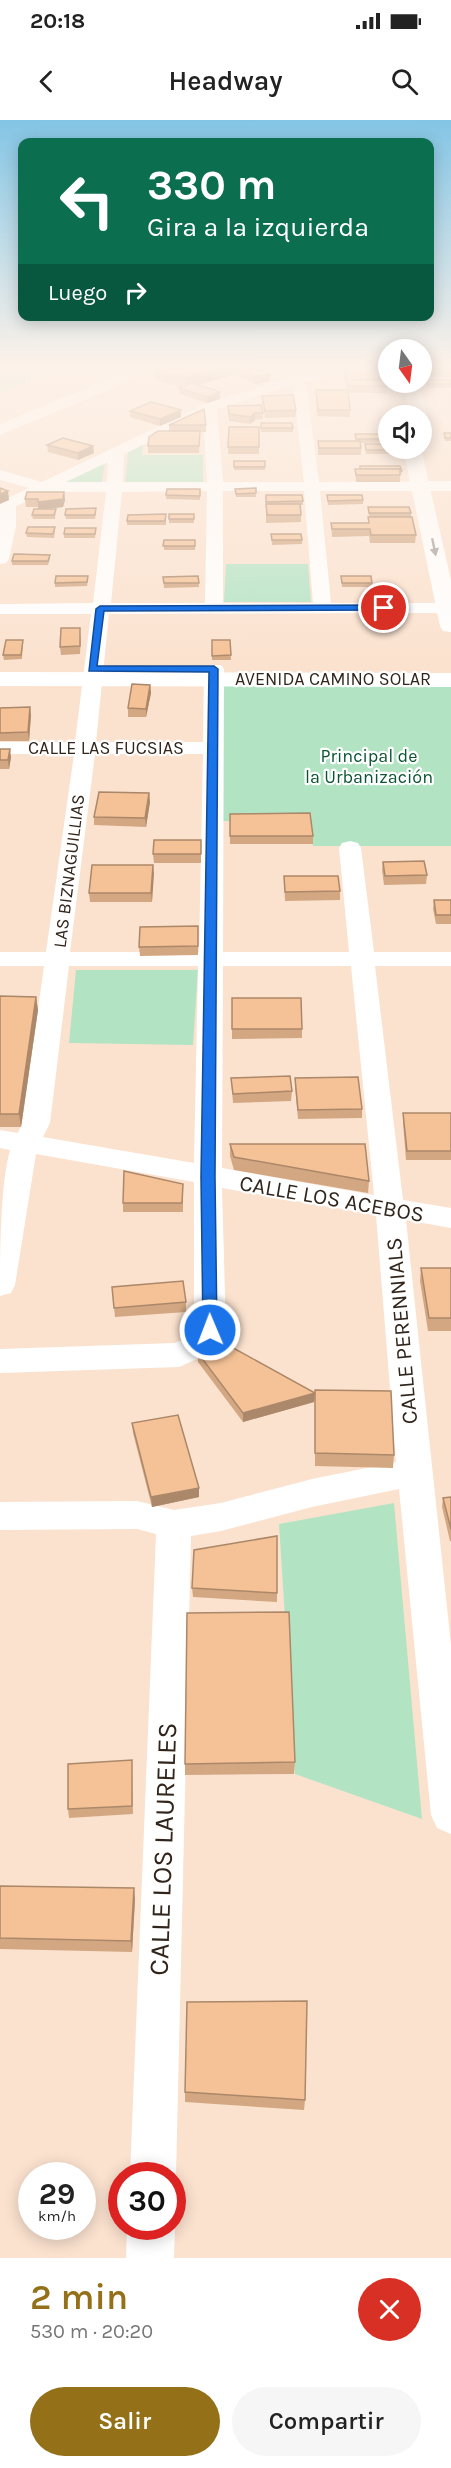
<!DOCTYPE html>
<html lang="es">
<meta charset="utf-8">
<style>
:root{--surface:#fff;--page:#f6f6f6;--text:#222;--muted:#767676;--accent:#947019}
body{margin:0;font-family:Karla,sans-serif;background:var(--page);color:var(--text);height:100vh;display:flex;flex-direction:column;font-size:22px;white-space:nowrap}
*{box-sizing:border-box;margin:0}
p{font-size:20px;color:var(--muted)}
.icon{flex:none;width:33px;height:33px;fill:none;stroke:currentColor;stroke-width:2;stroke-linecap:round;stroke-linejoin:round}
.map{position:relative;height:2138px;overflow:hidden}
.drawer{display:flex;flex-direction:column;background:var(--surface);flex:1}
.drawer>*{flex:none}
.top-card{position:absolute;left:18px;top:18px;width:416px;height:183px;border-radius:12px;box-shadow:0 3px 15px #0003;background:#0b6e4f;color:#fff;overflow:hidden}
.needle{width:39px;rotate:166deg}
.controls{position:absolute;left:378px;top:219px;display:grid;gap:12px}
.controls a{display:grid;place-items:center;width:54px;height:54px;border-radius:50%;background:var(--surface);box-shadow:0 3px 15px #0003;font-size:30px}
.speed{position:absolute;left:18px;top:2042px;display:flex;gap:12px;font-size:30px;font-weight:700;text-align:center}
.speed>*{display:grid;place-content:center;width:78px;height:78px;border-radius:50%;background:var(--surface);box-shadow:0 3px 15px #0003;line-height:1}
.speed small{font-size:15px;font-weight:400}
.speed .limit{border:9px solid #d22;background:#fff;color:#111}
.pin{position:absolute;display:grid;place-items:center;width:51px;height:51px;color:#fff;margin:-26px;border:3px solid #fff;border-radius:50%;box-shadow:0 2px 6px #0007}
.me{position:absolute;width:66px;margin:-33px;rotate:359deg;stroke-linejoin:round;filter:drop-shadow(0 0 4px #0008)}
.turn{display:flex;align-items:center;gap:21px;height:126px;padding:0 30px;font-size:27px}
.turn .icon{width:78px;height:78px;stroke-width:2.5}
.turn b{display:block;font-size:42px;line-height:51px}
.then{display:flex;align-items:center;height:57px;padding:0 30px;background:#0003;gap:12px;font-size:22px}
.round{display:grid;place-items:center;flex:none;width:63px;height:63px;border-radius:32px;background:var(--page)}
.head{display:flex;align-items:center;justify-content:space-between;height:102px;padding:0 30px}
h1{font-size:36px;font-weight:600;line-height:45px;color:var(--accent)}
.button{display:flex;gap:12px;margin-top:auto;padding:12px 30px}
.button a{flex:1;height:69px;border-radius:36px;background:var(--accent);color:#fff;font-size:24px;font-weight:600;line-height:69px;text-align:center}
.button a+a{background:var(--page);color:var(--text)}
.status{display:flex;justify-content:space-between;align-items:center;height:42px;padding:0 30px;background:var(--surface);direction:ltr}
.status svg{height:16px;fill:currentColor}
header{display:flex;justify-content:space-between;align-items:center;height:78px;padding:0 30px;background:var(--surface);font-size:27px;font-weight:600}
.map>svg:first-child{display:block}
</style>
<div class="status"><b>20:18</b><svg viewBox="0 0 49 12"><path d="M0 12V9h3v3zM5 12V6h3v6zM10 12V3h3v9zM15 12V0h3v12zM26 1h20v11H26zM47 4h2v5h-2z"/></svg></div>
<header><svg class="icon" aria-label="back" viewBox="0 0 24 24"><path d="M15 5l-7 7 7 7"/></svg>Headway<svg class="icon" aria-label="search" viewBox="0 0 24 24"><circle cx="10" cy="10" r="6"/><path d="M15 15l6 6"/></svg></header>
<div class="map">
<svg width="451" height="2138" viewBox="0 0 451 2138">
<rect width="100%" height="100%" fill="#fbe2cf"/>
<g fill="#b2e4c4">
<polygon points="0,248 61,248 0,273"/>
<polygon points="143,323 142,335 203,335 203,364 125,364 128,333"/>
<polygon points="105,342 102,362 63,362"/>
<polygon points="226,444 308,444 311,482 224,482"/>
<polygon points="222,564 451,564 451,726 313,726 310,702 222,701"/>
<polygon points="76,850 198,850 193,925 69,923"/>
<polygon points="394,1383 422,1699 295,1654 279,1404"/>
</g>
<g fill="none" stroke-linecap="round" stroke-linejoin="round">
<g fill="#fff" fill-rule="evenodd">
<path d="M 331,248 L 357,248 L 355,251 L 306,262 L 319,362 L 451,361 L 451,371 L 320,371 L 331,483 L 451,483 L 451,493 L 109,494 L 96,622 L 203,622 L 204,549 L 207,545 L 221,545 L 224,549 L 223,832 L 349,832 L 339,728 L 342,723 L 350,721 L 358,723 L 361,728 L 374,832 L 451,832 L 451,846 L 375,846 L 403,1080 L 451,1088 L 451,1108 L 406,1100 L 451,1525 L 451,1714 L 437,1708 L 431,1695 L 399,1369 L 312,1387 L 221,1411 L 191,1416 L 176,2055 L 172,2064 L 172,2055 L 130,2055 L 156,1414 L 137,1409 L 0,1410 L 0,1382 L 137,1381 L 174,1390 L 221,1383 L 312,1359 L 396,1342 L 376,1095 L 222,1068 L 226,1210 L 215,1231 L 179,1247 L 0,1253 L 0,1229 L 175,1223 L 192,1215 L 194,1210 L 194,1062 L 36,1034 L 15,1165 L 11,1173 L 0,1176 C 0,1135 0,1066 10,1030 L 0,1028 L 0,1010 L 18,1013 L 22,1003 L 44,846 L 0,846 L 0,832 L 46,832 L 74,634 L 0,634 L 0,622 L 75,622 L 91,494 L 0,494 L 0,484 L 93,483 L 106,372 L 46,372 L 16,386 L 16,406 L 9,439 L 6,443 L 0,444 L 0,382 L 29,368 L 0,360 L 0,350 L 42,362 L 205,284 L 294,256 ZM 293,265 L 304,362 L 223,362 L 217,289 ZM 203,296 L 207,362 L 123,362 L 124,334 ZM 108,342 L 107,362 L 66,362 ZM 207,371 L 205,483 L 111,483 L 122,372 ZM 223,371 L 304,371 L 313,483 L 223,483 ZM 95,634 L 203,634 L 199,832 L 70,832 ZM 69,846 L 198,846 L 194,1043 L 43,1017 L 50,1003 ZM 223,846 L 351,846 L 374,1075 L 222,1048 Z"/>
<polygon points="172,2101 175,2106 174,2138 126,2138 127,2106 172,2106"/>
</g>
<g fill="#fff" fill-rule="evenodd">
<polygon points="128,248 148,248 113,268 0,315 0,304 101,262"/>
<polygon points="403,262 419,262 427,296 425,300 422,300 422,296 410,296"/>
<polygon points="403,328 421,328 451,460 451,512 443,511 440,506"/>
<polygon points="0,552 451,553 451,567 0,566"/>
</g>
</g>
<g fill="#d3a782">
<polygon points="161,248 257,248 270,261 255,264 235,254 198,265 220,272 220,279 207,283 180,274 179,268 181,267 155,260 155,250"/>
<rect x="426" y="249" width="25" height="8"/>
<polygon points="344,251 385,251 387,266 387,273 349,273 344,258"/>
<polygon points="427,260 451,260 451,268 429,268 426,263"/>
<polygon points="316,270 350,290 350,297 317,296"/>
<polygon points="262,276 296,290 296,297 265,298 262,282"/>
<polygon points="228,286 263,293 263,299 255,300 250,304 229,301"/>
<polygon points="181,290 181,297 160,306 130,297 130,291"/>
<polygon points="261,303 293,308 293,312 261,312"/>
<polygon points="169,305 206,305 206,312 200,312 199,333 148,333 148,326 169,311"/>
<polygon points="229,307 259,307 259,334 228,334"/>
<polygon points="444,313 451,313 451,321 445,321"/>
<polygon points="355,314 388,314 388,322 361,323 361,335 318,335 318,321 356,321"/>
<polygon points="365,324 401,328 401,334 366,334"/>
<polygon points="47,325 93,326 94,333 78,340 48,332"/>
<rect x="234" y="341" width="31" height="9"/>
<polygon points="355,349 402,351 401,355 400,355 400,362 356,362"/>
<polygon points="200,369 200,380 166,379 166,375"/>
<polygon points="235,369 256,373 256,377 236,377"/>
<polygon points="64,372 65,380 63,387 45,389 56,389 55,399 33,399 32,395 38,389 38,387 26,387 25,379"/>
<polygon points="266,375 303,381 303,385 301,385 301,402 266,403"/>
<polygon points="327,375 363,380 363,384 328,385"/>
<polygon points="368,387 411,393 411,397 416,415 415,423 370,423 369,416 332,417 331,403 368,403 368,397 369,397"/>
<polygon points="96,392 95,399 66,399 65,395"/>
<polygon points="166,394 166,405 127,405 127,401"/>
<polygon points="194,394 194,403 169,403 169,399"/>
<polygon points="96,408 95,418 64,418 64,414"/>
<polygon points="55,411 54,418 27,417 26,413"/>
<polygon points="271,414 302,420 302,424 272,425"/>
<rect x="164" y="420" width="31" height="10"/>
<polygon points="50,435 50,439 48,445 12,445 12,441"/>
<polygon points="198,456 199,467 164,468 163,457"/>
<polygon points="341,456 372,463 372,467 342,467"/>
<polygon points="88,460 87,466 55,467 55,463"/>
<polygon points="81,516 80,534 61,535 60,527"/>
<polygon points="23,520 22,539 4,540 3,535"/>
<polygon points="212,520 230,520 231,540 212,540"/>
<polygon points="150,565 151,573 146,597 128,597 128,588"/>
<polygon points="0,588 31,595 29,621 0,621"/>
<polygon points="0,629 11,637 9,649 0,649"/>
<polygon points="149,673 150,682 146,707 94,705 94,697"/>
<polygon points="230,694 313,716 313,724 230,724"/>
<polygon points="201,720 201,743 154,743 153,734"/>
<polygon points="383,742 427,755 426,764 384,765 382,750"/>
<polygon points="153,745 152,782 90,782 89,773"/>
<polygon points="284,756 340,771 340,780 285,781"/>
<polygon points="434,780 451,780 451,804 436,804 433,789"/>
<polygon points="198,806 198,835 140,836 139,827"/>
<polygon points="0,876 36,877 38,890 21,1007 0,1007"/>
<polygon points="232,878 302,909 302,918 232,919"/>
<polygon points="231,958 292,971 291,981 233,983"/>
<polygon points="295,958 362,989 362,998 298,999 295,967"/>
<polygon points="403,993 451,993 451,1040 406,1040 403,1002"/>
<polygon points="230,1024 369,1061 368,1073 234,1050 230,1036"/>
<polygon points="183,1073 183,1092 123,1092 123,1083"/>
<polygon points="421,1148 451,1148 451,1211 428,1211 420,1161"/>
<polygon points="112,1167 186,1182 186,1192 115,1197"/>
<polygon points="198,1233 315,1273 314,1282 243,1302 198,1242"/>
<polygon points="315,1270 394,1335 393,1348 315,1346"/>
<polygon points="132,1303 199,1377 152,1387 133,1313"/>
<polygon points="451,1377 451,1421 450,1421 442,1387 443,1378"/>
<polygon points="192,1468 277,1473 277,1482 193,1477"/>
<polygon points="295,1642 294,1654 185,1655 185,1644"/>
<polygon points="132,1649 133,1694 69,1698 68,1689"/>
<polygon points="0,1766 135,1779 132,1832 0,1829"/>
<polygon points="185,1972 305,1980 304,1990 185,1982"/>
</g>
<g fill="#ac886a">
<polygon points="220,248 233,248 233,254 235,254 186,269 186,258"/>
<polygon points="270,254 270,261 255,264 255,257"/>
<polygon points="220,272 220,279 207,283 207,277"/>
<polygon points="181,290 181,297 160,306 160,299"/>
<polygon points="255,293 255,300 250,304 250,297"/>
<polygon points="93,326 94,333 78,340 78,333"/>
<polygon points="8,371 9,380 0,384 0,374"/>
<polygon points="64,372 65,380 63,387 38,390 38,382"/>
<polygon points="150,565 151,573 146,597 146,589"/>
<polygon points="30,587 31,595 29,621 28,612"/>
<polygon points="10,629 11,637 9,649 8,640"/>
<polygon points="149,673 150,682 146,707 145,698"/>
<polygon points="153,745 154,754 152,782 151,773"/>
<polygon points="36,877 38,890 21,1007 19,994"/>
<polygon points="315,1273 314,1282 243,1302 243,1293"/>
<polygon points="199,1368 199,1377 152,1387 151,1377"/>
<polygon points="134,1768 135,1779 132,1832 131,1821"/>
</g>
<g fill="#f5c297" stroke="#ac886a" stroke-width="1.5">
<polygon points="161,248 220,248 186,258 155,250"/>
<polygon points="235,248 257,248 270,254 255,257"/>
<rect x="426" y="249" width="25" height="4"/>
<polygon points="344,251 385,251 386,258 353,260 386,260 387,266 349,266"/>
<polygon points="427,260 451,260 451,264 429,264"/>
<polygon points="192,263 220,272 207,277 179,268"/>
<polygon points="316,270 348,270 350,290 318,290"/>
<polygon points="293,275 296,290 265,291 262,276"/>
<polygon points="151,282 181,290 160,299 130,291"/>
<polygon points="261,285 263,293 255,293 250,297 229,294 228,286"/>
<polygon points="204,289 206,305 169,305"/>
<polygon points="261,303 292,303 293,308 261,308"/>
<polygon points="229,307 259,307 259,327 228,327"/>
<polygon points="158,311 200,311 199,326 148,326 149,317"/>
<polygon points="444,313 451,313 451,318 445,318"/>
<polygon points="355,314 388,314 388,319 356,319"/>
<polygon points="63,318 93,326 78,333 47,325"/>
<polygon points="318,321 360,321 361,328 319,328"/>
<polygon points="365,324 388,324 388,328 401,328 402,330 366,330"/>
<rect x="234" y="341" width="31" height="6"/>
<polygon points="360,346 400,346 402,351 400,351 400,349 360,349"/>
<polygon points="355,349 400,349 400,355 356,355"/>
<polygon points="0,368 8,371 0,374"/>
<polygon points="256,368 256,373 236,374 235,369"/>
<polygon points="167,369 200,369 200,376 166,375"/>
<polygon points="27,372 64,372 63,379 38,382 38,379 25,379"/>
<polygon points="266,375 302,375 303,381 266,382"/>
<polygon points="327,375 362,375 363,380 328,381"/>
<polygon points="266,384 300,384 301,395 267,395"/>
<polygon points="368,387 409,387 411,393 369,393"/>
<polygon points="96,388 95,395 65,395 66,389"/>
<polygon points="34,389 56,389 54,395 32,395"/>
<polygon points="166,394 165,401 127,401 128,395"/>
<rect x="169" y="394" width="25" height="5"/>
<polygon points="368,397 412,397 416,415 371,415 370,409 332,409 331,403 369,403"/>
<polygon points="28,407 55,407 53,414 26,413"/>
<polygon points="65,408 96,408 95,414 64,414"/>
<polygon points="271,414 301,414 302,420 272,420"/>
<polygon points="164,420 195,420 195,426 163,426"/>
<polygon points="14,434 50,435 48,441 12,441"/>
<polygon points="56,456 88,456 87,462 55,463"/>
<polygon points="198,456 199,463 164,463 163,457"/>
<polygon points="341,456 371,456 372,463 342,463"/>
<polygon points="61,508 80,508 80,526 60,527"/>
<polygon points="6,520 23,520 21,535 3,535"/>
<polygon points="212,520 230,520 231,535 212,536"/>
<polygon points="132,564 150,565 146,589 128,588"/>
<polygon points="30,587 28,612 0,613 0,588"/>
<polygon points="0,629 10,629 8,640 0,640"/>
<polygon points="99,672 149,673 145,698 94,697"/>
<polygon points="310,693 313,716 230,716 230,694"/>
<polygon points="154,720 201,720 201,734 153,734"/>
<polygon points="424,741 427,755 385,756 383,742"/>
<polygon points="92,745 153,745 151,773 89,773"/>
<polygon points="284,756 338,756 340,771 285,772"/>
<polygon points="434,780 451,780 451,795 436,795"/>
<polygon points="198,806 198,826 139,827 140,807"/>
<polygon points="0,876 36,877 19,994 0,994"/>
<polygon points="232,878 301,878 302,909 232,909"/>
<polygon points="290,956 292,971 233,974 231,958"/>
<polygon points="358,957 362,989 298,990 295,958"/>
<polygon points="403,993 451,993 451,1031 407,1031"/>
<polygon points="230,1024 365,1024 369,1061 234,1037"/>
<polygon points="124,1051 183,1064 182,1083 123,1083"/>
<polygon points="421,1148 451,1148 451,1198 429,1198"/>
<polygon points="183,1161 186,1182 114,1188 112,1167"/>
<polygon points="226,1224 315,1273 243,1293 198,1233"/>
<polygon points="315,1270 391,1271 394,1335 315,1333"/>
<polygon points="178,1295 199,1368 151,1377 132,1303"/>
<polygon points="451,1377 451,1409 443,1378"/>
<polygon points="277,1416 277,1473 192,1468 194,1430"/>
<polygon points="289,1492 295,1642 185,1644 187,1493"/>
<polygon points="132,1640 132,1686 68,1689 68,1644"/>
<polygon points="0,1766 134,1768 131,1821 0,1818"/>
<polygon points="307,1881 305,1980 185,1972 187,1882"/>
</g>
<defs><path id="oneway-solid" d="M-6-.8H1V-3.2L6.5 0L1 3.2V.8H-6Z" transform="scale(1.5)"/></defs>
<use fill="#a29d99" href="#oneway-solid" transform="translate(434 427) rotate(78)"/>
<linearGradient id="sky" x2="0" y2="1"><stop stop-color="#83c5e5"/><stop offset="0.45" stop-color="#fdf2e9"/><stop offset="1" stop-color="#fdf2e9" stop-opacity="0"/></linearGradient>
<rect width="451" height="547" fill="url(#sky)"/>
<polygon fill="#1a73e8" stroke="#114b97" stroke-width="1.5" points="384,485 389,488 388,490 104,491 97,546 214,546 218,549 215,1057 217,1210 215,1214 205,1214 203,1210 201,1057 209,552 89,551 96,489 100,486"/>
<g text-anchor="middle" stroke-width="4.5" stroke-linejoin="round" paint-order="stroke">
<g font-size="18" fill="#31251c" stroke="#fff">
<text x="333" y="565">AVENIDA CAMINO SOLAR</text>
<text x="106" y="634">CALLE LAS FUCSIAS</text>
<text transform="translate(69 751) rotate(-83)" y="6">LAS BIZNAGUILLIAS</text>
</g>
<g font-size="18" fill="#0c5532" stroke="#fff">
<text x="369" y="642">Principal de<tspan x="369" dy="21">la Urbanización</tspan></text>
</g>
<g font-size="22" fill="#31251c" stroke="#fff">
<text transform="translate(332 1078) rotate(10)" y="8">CALLE LOS ACEBOS</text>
<text transform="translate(401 1211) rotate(-95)" y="8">CALLE PERENNIALS</text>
</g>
<g font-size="27" fill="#31251c" stroke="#fff">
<text transform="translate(163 1729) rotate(-88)" y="9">CALLE LOS LAURELES</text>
</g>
</g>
</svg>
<div class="controls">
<a><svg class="needle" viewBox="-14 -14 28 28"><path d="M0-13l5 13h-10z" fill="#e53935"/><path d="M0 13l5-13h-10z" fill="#767676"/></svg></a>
<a><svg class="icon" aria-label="sound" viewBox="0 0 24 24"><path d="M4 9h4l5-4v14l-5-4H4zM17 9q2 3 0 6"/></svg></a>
</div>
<div class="speed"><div>29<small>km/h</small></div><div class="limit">30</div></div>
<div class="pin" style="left:384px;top:488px;background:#d93025"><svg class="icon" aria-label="arrive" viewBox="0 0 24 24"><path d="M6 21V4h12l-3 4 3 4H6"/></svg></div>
<svg class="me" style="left:210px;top:1210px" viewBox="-20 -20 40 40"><circle r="17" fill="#1a73e8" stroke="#fff" stroke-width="3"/><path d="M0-11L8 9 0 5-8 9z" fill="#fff"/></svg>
<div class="top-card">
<div class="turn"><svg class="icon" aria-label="left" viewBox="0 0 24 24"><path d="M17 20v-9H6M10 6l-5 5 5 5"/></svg><div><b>330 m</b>Gira a la izquierda</div></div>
<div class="then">Luego<svg class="icon" aria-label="right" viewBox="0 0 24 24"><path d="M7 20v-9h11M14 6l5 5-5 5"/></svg></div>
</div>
</div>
<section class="drawer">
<div class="head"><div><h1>2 min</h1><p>530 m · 20:20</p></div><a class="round" style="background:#d93025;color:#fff"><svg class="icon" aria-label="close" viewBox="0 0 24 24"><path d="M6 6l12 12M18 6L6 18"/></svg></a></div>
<div class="button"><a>Salir</a><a>Compartir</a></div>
</section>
